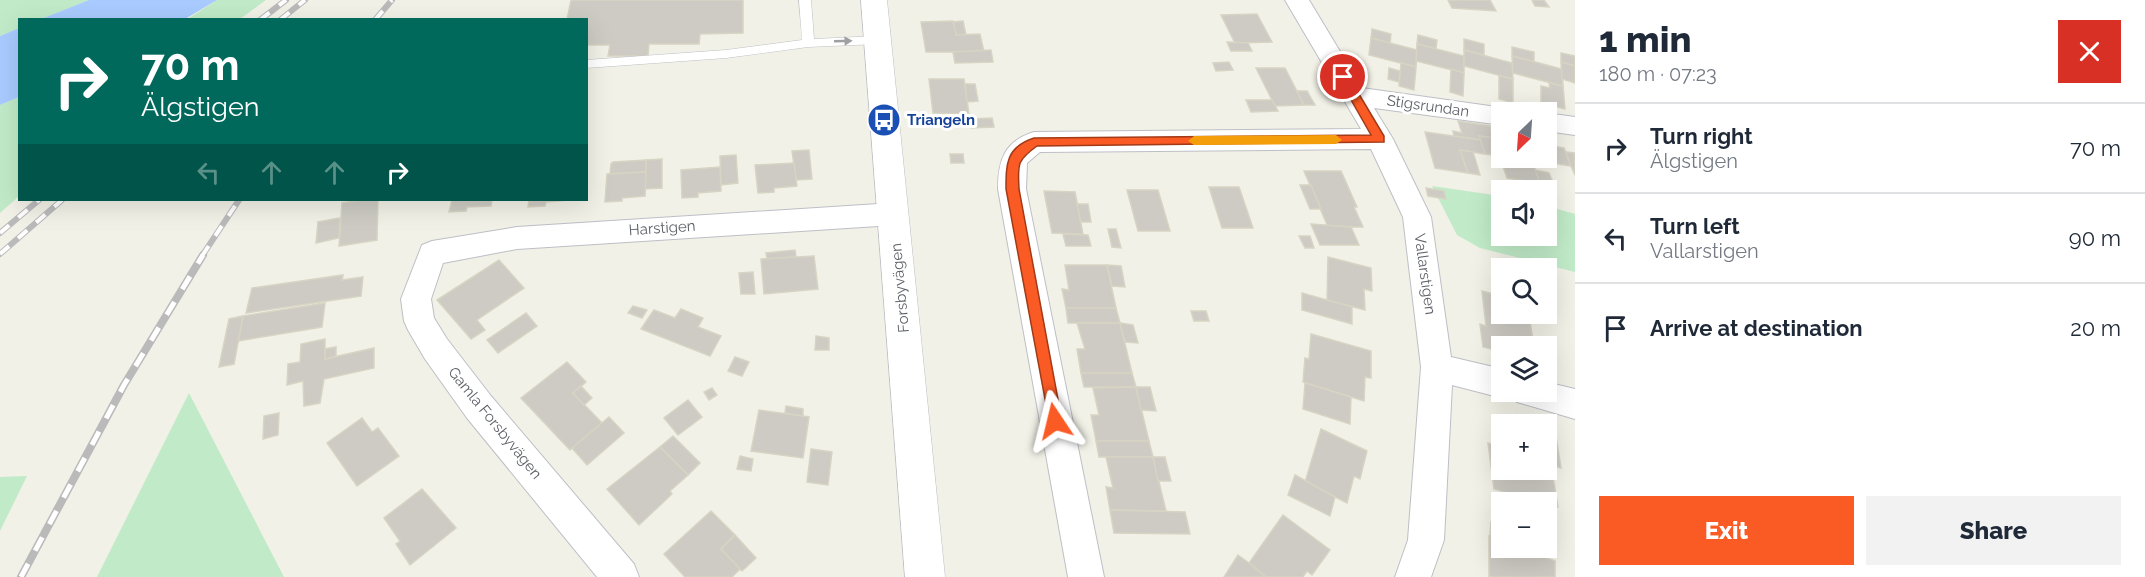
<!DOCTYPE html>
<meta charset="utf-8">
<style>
:root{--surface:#fff;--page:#f2f2f3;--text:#1f2937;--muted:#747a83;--line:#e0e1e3;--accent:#fa5a24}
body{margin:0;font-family:Raleway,sans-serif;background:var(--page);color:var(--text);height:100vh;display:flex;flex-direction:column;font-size:22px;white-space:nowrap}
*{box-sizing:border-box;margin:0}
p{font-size:20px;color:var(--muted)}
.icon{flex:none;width:33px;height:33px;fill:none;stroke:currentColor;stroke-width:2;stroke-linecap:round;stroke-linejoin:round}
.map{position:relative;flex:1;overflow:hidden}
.panel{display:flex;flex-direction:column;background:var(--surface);width:570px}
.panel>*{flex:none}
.guide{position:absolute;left:18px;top:18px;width:570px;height:183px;border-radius:0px;box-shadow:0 6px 24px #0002;background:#00695c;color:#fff;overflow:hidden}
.needle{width:39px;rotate:205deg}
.buttons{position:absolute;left:1491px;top:102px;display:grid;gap:12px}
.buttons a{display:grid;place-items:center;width:66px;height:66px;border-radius:0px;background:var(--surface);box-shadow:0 6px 24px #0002;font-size:30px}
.pin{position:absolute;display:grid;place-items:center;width:51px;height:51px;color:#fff;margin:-26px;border:3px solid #fff;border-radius:50%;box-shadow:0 2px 6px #0007}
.me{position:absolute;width:66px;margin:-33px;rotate:350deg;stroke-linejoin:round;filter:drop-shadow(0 0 4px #0008)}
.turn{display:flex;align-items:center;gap:21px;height:126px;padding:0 24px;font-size:27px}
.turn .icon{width:78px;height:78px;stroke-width:2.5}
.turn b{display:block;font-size:42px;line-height:51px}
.lanes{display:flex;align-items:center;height:57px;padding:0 24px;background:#0003;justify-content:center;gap:30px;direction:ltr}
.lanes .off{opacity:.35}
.round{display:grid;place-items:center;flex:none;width:63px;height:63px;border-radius:0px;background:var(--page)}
.headline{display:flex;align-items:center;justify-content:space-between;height:102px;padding:0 24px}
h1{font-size:36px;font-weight:800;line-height:45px}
.primary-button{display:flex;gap:12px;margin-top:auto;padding:12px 24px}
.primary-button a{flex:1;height:69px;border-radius:0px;background:var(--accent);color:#fff;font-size:24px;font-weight:800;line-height:69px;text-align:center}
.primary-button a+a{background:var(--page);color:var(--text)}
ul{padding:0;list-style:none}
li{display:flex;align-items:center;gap:18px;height:90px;padding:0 24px;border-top:2px solid var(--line)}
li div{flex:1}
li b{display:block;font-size:22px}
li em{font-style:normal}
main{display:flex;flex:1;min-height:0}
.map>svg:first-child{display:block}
</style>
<main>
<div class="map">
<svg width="1575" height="577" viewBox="0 0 1575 577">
<rect width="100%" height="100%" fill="#f1f1e7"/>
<g fill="#c1ebc8">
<polygon points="0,0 89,0 41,19 20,20 19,28 0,36"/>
<polygon points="217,0 266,0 240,19 186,20"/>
<polygon points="19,97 19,196 0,213 0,105"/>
<polygon points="1432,186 1501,196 1502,236 1546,236 1547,206 1575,214 1575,272 1480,248 1457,235"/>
<polygon points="189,393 284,577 97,577"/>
<polygon points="27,476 0,531 0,477"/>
</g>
<g fill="#a9cbff">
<polygon points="89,0 217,0 185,19 41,19"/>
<polygon points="19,28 19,97 0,105 0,36"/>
</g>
<g fill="#cdcbc3" stroke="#d7d4c4" stroke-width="1.5">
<polygon points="571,0 743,0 743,33 700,34 699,44 649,44 648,56 608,56 610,45 586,45 586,20 567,20"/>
<polygon points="1448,0 1490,0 1496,11 1452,8"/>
<polygon points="1532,0 1544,0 1549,7 1535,6"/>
<polygon points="1257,14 1272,42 1235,43 1221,15"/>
<polygon points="963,21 966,35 956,35 953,22"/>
<polygon points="921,22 953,21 956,35 980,34 984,52 926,52"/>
<polygon points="1372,29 1391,34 1390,44 1371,38"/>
<polygon points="1418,35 1437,40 1436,49 1417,44"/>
<polygon points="1371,38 1417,50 1416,67 1369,55"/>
<polygon points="1464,39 1484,44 1484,55 1464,50"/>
<polygon points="1227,42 1248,43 1252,51 1231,51"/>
<polygon points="1417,44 1464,56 1464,73 1416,61"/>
<polygon points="1512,47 1534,52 1534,62 1512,56"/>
<polygon points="991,50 993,62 955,63 953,52"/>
<polygon points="1464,50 1512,63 1513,79 1464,66"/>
<polygon points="1561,53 1575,56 1575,66 1561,62"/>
<polygon points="1512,56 1562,69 1563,86 1513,73"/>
<polygon points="1229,62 1233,70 1216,71 1213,63"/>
<polygon points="1561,62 1575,66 1575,83 1562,79"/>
<polygon points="1401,63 1416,67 1414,90 1399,86"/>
<polygon points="1256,68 1285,68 1304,105 1275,106"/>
<polygon points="1389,68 1400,71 1399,82 1388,79"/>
<polygon points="1451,69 1464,73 1463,96 1450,92"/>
<polygon points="1499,76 1513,79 1513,103 1499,99"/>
<polygon points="929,79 964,79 969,114 933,113"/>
<polygon points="1549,83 1563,86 1565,109 1541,103 1541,86 1550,88"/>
<polygon points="965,84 975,84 978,101 967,102"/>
<polygon points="1297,91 1307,91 1315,105 1304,105"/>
<polygon points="1246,100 1272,100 1278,111 1251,112"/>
<polygon points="992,118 994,127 971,128 969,119"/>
<polygon points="1458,121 1490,126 1493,138 1479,136 1481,140 1454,136 1453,131 1462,133"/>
<polygon points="1425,132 1481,140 1485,154 1460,150 1468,173 1435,168"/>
<polygon points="1479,136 1493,138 1500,156 1485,154"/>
<polygon points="1495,142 1502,143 1502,158 1531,158 1540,183 1507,178"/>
<polygon points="1546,145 1564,148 1571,166 1532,160 1531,158 1546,158"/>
<polygon points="809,150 812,179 796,180 792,151"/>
<polygon points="1460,150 1473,152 1480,175 1468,173"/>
<polygon points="1566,152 1575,153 1575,175 1571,166"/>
<polygon points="950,154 963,154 964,163 951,163"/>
<polygon points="736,155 738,183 721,185 720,156"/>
<polygon points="662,159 662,188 645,189 646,160"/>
<polygon points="646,160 646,172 610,174 611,164 613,162"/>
<polygon points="794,163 797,186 774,188 774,192 758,193 755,165"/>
<polygon points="720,167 721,191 698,193 698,197 682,198 681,170"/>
<polygon points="1535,170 1549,173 1554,185 1540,183"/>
<polygon points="1304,171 1341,171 1357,207 1354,207 1363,227 1328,227"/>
<polygon points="646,172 645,196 622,198 622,201 605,202 607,174"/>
<polygon points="1300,185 1311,185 1321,209 1310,209"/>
<polygon points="1209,187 1239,187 1253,228 1222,228"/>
<polygon points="1426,188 1444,191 1446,199 1428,196"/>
<polygon points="1127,190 1158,190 1170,231 1138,231"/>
<polygon points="1044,191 1075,192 1083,234 1052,233"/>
<polygon points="362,200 378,200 377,240 339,246 342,203"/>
<polygon points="452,200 492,200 491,206 467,207 466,211 449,212"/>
<polygon points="529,200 569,200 546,202 545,206 528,207"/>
<polygon points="1077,204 1088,204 1091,222 1081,222"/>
<polygon points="340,218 339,238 316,243 318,222"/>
<polygon points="1311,224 1351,227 1359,245 1320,245"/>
<polygon points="1108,229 1116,229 1121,248 1112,247"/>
<polygon points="1063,234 1088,235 1091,246 1066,246"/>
<polygon points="1299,236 1310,236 1314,248 1305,248"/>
<polygon points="795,250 796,257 767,259 766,253"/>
<polygon points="814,256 818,289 764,294 761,259"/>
<polygon points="1328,257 1371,268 1372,291 1364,289 1365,310 1327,300"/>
<polygon points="499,260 524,288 477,320 485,330 471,339 437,300"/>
<polygon points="1065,265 1107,265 1116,308 1066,308 1062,289 1069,290"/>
<polygon points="1107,265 1121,266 1125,287 1112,286"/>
<polygon points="753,272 755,294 741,294 739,273"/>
<polygon points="343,275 342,280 363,277 361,296 246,313 252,288"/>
<polygon points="1482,291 1502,296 1502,314 1529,314 1533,341 1520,338 1521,346 1502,346 1502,352 1483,347 1480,324 1486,326"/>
<polygon points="1302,293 1352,307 1352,324 1302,310"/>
<polygon points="325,303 322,327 238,341 243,316"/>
<polygon points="633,306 647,310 642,318 628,313"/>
<polygon points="1066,308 1116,308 1120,323 1068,323"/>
<polygon points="681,309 703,318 698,327 721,336 710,356 641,329 654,310 675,318"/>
<polygon points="1191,311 1206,311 1209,321 1194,321"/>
<polygon points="526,313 537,326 498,353 487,340"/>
<polygon points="243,316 234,364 219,367 229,319"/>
<polygon points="1077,323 1120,323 1132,373 1081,373 1077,349 1085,349"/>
<polygon points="1120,323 1133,325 1138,343 1125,342"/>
<polygon points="1311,334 1371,351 1371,378 1365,377 1364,401 1303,382 1305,358 1309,359"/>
<polygon points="816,336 829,338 829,350 815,350"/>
<polygon points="325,339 325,359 374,348 374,368 324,379 320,403 304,406 303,381 287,385 288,364 300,362 301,344"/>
<polygon points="336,347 336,356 325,359 325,349"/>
<polygon points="735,357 749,362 742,376 728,371"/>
<polygon points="567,362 586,382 573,393 602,423 570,450 521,398"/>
<polygon points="1081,373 1132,373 1136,387 1084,387"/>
<polygon points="1305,383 1351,397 1350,424 1303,409"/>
<polygon points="581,386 592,398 584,405 573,393"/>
<polygon points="1136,387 1149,441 1096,441 1091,415 1099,415 1093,388"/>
<polygon points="1136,387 1150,387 1156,411 1141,410"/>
<polygon points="712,388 717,395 709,400 704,392"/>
<polygon points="688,400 702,417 678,435 664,418"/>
<polygon points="786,406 803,409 803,416 785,413"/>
<polygon points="759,410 809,417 803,458 751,451"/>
<polygon points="279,413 278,435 263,439 264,416"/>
<polygon points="609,417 624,433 587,465 572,448"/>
<polygon points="362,418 372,432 378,428 399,456 357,486 327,443"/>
<polygon points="1321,429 1367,451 1360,479 1354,476 1347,503 1305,482"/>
<polygon points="1546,435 1556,437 1561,468 1551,465 1558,507 1494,489 1488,443 1502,447 1502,470 1546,470"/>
<polygon points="673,436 700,463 688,475 660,447"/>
<polygon points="1096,441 1149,441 1153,457 1099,457"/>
<polygon points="660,447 688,475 670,491 672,494 639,525 607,489"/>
<polygon points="811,449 832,452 828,485 807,482"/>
<polygon points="740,456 753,459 751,471 737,469"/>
<polygon points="1106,457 1153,457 1166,511 1110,510 1106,487 1113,488"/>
<polygon points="1153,457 1165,457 1171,481 1158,481"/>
<polygon points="1295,475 1335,497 1330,516 1288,495"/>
<polygon points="422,489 456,528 410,565 396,544 400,541 384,518"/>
<polygon points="1110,510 1185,512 1190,534 1114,533"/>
<polygon points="711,511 735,535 721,549 740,569 732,577 685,577 664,554"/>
<polygon points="1283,515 1330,550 1312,575 1307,571 1303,577 1266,577 1249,563"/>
<polygon points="1491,522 1502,526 1502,540 1490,536"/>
<polygon points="735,535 756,558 742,571 721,549"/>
<polygon points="1489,536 1502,540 1502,548 1520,548 1555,561 1555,577 1489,577"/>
<polygon points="1238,555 1249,563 1266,577 1224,577"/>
</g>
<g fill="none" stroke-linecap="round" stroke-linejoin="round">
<g stroke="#bebfc6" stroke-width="1">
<polygon id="lane" points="799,0 811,0 814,39 878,36 884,40 878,44 808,47 726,58 586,68 586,60 726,50 802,40"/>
</g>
<g stroke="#bebfc6" stroke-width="2">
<g id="street">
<path d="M 1285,0 L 1309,0 L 1362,88 L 1511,109 L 1513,112 L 1502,112 L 1502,125 L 1374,108 L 1393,139 L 1431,217 L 1451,357 L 1502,369 L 1502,392 L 1546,392 L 1546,382 L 1575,389 L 1575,419 L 1517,402 L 1513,394 L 1502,398 L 1452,385 L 1444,540 L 1431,577 L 1395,577 L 1408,540 L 1421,367 L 1403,217 L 1371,149 L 1040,152 L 1027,163 L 1026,189 L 1104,577 L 1068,577 L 998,189 C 998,161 1004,141 1034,132 L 1361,129 Z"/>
<polygon points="1546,113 1575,117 1575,135 1546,131"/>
<polygon points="894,203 904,206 908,214 904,222 894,225 517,249 443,263 431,299 434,318 447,339 491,396 634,564 639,577 597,577 467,418 425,359 408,330 404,321 401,299 422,245 432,241 517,227"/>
</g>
</g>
<g stroke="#bcbec5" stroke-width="1">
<polygon id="secondary" points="861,0 887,0 945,577 905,577"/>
</g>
<use href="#lane" fill="#fff" fill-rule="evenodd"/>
<use href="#street" fill="#fff" fill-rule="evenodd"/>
<use href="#secondary" fill="#fff" fill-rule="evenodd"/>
<g stroke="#bababb" stroke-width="6">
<g id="rail-far1">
<polyline points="260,20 286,0"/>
<polyline points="280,20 305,0"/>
<polyline points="375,20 392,0"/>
<polyline points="0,233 39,200"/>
<polyline points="0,254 62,200"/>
<polyline points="202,256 239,200"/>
</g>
</g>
<g stroke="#bababb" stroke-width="8">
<polyline id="rail" points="21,577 124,385 203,255"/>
</g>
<use href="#rail-far1" stroke="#fff" stroke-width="4" stroke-dasharray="12" stroke-linecap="butt"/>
<use href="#rail" stroke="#fff" stroke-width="5" stroke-dasharray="15" stroke-linecap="butt"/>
</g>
<defs><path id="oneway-solid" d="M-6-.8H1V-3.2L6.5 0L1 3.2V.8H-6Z" transform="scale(1.5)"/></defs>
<use fill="#9ea0a4" href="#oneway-solid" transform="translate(843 41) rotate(-2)"/>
<path fill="#fa5a24" stroke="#a23a17" stroke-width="1.5" d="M 1343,73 L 1347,74 L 1384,136 L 1384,142 L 1037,146 C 1016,161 1018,165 1019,189 L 1062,421 L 1060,426 L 1055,428 L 1050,426 L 1006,189 C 1006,164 1006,147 1034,138 L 1371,135 L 1338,77 Z"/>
<polygon fill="#f59e0b" points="1336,135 1342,140 1336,144 1194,145 1188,141 1194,136"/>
<defs>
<g id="bus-disc" transform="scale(1.725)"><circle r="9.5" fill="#1a4fb4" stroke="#fff"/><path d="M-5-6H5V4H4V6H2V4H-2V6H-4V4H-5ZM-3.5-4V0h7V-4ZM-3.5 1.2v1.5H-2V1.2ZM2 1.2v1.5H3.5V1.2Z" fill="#fff"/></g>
</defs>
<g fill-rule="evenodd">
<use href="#bus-disc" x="884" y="120"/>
</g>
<g text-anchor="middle" stroke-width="6" stroke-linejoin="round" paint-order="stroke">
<g font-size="15" fill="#5e6168" stroke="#fff">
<text transform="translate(1428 106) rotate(8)" y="5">Stigsrundan</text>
<text transform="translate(662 228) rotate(-4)" y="5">Harstigen</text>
<text transform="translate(1425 274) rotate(82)" y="5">Vallarstigen</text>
<text transform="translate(900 288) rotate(-95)" y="5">Forsbyvägen</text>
<text transform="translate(495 423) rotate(51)" y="5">Gamla Forsbyvägen</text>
</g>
<g font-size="15" font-weight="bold" fill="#164399" stroke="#fff" text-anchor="start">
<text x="907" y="125">Triangeln</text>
</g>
</g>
</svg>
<div class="buttons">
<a><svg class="needle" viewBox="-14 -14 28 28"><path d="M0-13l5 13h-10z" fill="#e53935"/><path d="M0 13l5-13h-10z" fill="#747a83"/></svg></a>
<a><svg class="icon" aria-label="sound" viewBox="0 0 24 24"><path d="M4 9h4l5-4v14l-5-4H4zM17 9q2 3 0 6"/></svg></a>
<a><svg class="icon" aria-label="search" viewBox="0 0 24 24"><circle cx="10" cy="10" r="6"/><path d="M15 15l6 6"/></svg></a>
<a><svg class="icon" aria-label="layers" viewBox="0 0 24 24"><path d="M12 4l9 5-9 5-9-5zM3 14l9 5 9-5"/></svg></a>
<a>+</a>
<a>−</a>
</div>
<div class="pin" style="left:1343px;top:77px;background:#d93025"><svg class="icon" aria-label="arrive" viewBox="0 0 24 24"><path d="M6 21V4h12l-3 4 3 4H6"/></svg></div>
<svg class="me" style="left:1055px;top:421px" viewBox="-20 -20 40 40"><path d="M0-17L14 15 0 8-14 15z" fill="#fa5a24" stroke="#fff" stroke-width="4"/></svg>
<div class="guide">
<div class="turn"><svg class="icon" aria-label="right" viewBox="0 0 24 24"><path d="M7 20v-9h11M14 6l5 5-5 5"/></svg><div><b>70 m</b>Älgstigen</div></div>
<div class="lanes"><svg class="icon off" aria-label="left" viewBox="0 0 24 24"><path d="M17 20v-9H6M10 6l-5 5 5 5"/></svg><svg class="icon off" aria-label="ahead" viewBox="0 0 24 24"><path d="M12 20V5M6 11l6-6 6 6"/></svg><svg class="icon off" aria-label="ahead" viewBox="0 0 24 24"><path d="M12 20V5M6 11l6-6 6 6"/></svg><svg class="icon" aria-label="right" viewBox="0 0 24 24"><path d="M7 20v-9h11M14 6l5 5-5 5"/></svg></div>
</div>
</div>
<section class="panel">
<div class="headline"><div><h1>1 min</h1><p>180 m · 07:23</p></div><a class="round" style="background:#d93025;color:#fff"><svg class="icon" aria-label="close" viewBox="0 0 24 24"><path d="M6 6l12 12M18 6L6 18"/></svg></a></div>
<ul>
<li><svg class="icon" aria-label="right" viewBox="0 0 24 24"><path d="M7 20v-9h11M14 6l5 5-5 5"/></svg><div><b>Turn right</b><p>Älgstigen</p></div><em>70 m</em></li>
<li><svg class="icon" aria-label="left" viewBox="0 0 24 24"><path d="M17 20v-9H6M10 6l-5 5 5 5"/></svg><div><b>Turn left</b><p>Vallarstigen</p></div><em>90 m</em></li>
<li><svg class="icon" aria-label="arrive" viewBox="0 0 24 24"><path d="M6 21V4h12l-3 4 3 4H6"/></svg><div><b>Arrive at destination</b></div><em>20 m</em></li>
</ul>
<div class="primary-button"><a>Exit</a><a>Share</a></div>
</section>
</main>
